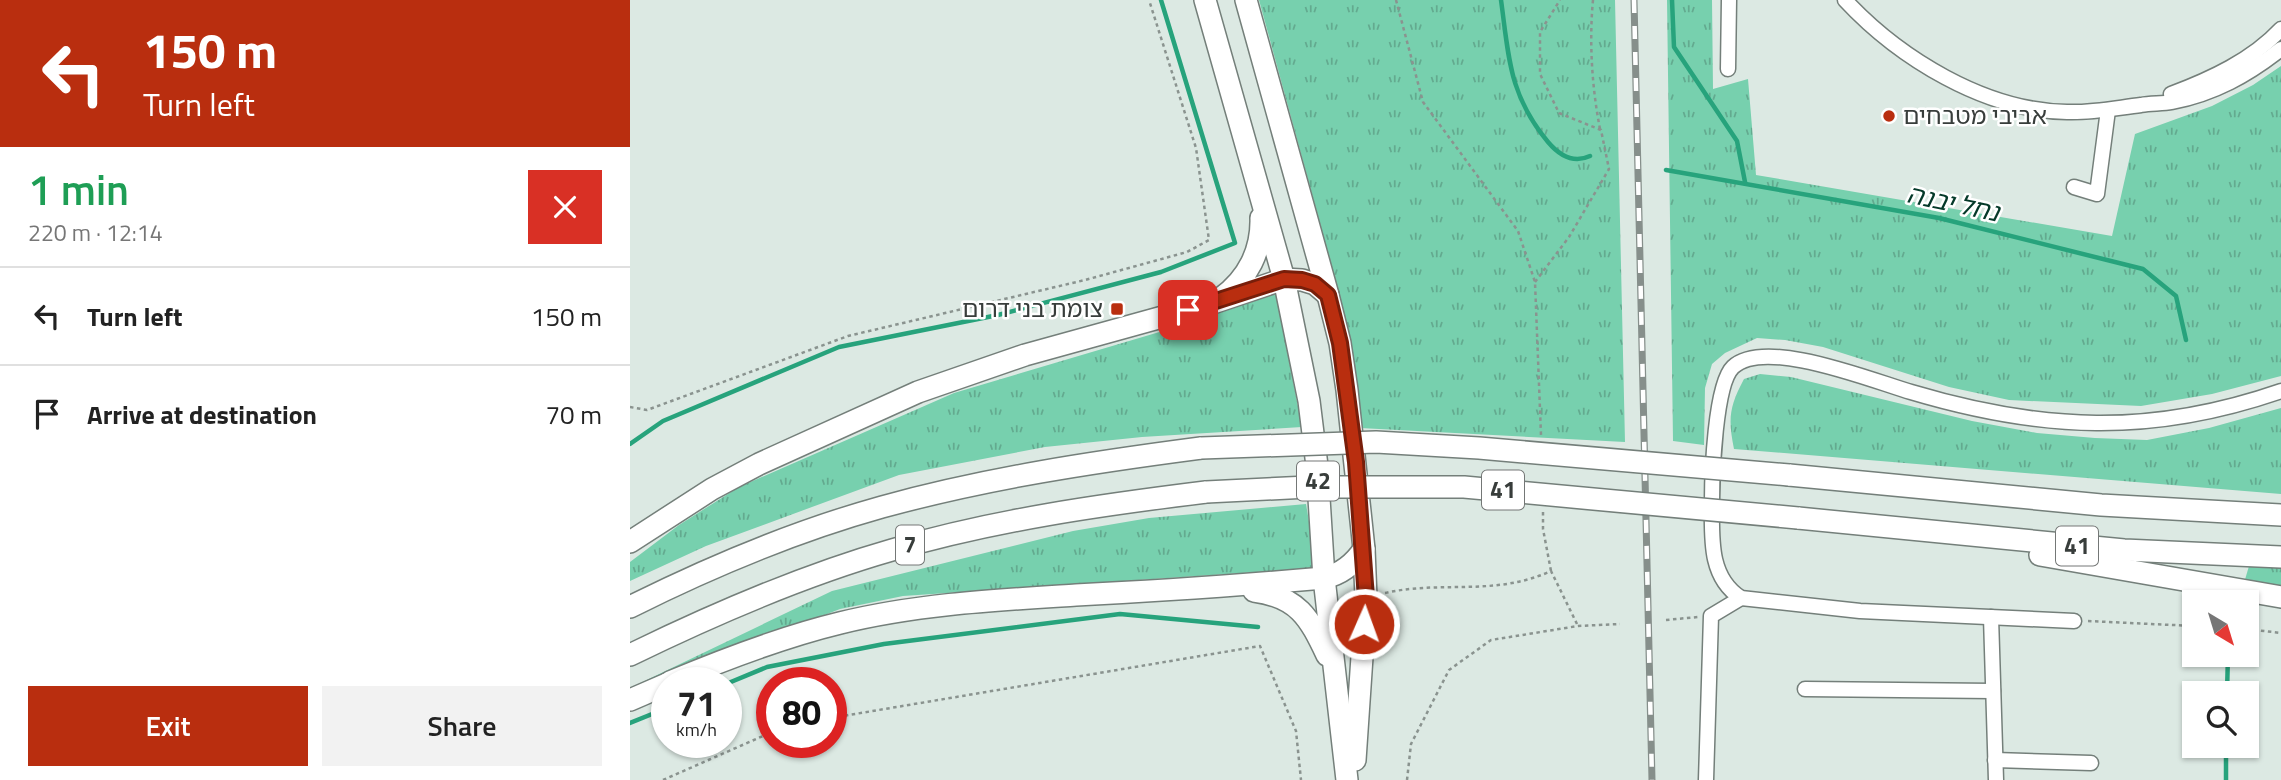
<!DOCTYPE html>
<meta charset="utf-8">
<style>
:root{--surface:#fff;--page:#f2f2f2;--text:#222;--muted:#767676;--line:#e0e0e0;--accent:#b92e0f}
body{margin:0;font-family:"Titillium Web","Noto Sans Hebrew",sans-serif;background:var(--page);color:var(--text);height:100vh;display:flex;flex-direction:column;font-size:26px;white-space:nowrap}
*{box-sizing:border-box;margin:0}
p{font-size:23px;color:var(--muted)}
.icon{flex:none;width:38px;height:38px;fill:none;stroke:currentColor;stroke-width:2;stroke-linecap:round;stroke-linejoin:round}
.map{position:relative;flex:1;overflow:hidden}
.sheet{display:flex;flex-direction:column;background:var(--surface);width:630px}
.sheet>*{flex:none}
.hud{background:#b92e0f;color:#fff;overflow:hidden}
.needle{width:46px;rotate:142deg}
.tools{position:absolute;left:1552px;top:590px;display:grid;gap:14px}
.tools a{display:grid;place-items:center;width:77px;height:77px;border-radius:0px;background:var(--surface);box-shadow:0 2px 5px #0004;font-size:35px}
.speed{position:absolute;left:21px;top:667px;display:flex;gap:14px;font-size:35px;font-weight:700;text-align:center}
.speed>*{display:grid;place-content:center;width:91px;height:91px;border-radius:50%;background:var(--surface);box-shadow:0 2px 5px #0004;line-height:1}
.speed small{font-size:18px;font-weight:400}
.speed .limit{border:10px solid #d22;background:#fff;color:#111}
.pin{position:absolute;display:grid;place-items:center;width:60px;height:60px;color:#fff;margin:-30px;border-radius:14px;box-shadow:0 4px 10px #0006}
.me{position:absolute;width:77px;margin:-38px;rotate:2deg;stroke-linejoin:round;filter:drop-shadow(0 0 5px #0008)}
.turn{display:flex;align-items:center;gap:24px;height:147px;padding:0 28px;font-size:32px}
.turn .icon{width:91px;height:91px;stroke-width:2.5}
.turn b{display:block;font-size:49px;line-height:60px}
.round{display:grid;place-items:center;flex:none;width:74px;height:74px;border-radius:0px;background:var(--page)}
.summary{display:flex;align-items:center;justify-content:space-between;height:119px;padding:0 28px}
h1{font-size:42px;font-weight:600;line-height:52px;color:#1e9e55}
.action{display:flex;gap:14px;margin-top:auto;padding:14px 28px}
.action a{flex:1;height:80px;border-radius:0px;background:var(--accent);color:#fff;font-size:28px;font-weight:600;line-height:80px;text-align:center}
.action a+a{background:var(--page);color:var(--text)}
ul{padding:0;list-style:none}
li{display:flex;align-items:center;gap:21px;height:98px;padding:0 28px;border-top:2px solid var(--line)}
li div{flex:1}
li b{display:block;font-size:26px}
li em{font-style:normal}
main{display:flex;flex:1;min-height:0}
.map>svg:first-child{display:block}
</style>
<main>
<section class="sheet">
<div class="hud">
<div class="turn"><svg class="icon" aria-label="left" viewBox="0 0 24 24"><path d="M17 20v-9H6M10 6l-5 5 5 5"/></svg><div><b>150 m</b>Turn left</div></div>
</div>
<div class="summary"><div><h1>1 min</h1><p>220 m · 12:14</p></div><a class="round" style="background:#d93025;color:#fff"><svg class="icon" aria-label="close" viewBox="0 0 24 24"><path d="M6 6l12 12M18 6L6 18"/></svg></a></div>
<ul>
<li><svg class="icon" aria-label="left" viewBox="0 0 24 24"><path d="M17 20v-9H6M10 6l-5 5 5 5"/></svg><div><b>Turn left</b></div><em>150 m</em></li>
<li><svg class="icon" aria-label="arrive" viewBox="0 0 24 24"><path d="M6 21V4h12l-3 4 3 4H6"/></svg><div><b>Arrive at destination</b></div><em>70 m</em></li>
</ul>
<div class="action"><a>Exit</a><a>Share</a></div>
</section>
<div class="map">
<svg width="1651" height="780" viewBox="0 0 1651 780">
<defs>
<pattern id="grass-tufts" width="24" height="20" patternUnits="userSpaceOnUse" patternTransform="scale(1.75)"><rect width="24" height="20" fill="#77d0ae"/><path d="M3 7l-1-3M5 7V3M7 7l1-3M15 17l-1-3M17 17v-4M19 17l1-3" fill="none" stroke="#63aa8f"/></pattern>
</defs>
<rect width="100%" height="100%" fill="#dce9e3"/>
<g fill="url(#grass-tufts)">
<polygon points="629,0 985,0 995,442 730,428 709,293"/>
<polygon points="1037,0 1082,0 1083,89 1118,79 1126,175 1482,236 1505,134 1582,106 1623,85 1651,66 1651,376 1582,394 1511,406 1379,400 1319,387 1193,347 1155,340 1127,338 1095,353 1082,364 1075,388 1074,445 1043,441"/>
<polygon points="646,294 672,427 512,437 415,447 269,475 76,546 0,581 0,562 49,525 109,487 324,393 553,325"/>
<path d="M 1130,374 L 1161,377 L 1342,421 L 1407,433 L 1465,438 L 1517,440 L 1579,428 L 1651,408 L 1651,494 L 1104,449 C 1098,419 1099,407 1114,379 Z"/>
<polygon points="676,504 687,568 273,596 210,609 0,691 0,688 202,591 443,531 519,518"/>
<polygon points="1619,566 1651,567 1651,591 1614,583"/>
</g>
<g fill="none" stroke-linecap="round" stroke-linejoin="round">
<g stroke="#27a37c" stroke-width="4.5">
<path d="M 871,0 C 879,58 879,95 918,142 C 929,155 943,164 960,156"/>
<polyline points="1042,0 1044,47 1107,141 1115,182"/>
<polyline points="1036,170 1309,218 1513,269 1546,296 1556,340"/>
<polyline points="0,444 33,421 209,347 368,315 531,272 605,243 531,0"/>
<polyline points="96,684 137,667 254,644 490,614 628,627"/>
<polyline points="1597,693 1598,654"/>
<polyline points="0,723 37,708"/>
<polyline points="1596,780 1596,746"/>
</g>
<g stroke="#747f7a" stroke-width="17">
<g id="minor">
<path d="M 1215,0 C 1269,58 1355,111 1437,112 C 1462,113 1486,108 1511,105 C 1521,103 1532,104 1542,102 C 1584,94 1618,75 1651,49"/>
<polyline points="1098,69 1099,0"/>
<path d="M 1541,94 C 1581,79 1622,60 1651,29"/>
<polyline points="1444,187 1467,194 1478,110"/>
<polyline points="1361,617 1366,780"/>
<path d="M 1444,621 L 1230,611 L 1111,598 C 1078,577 1082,536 1082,501 C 1082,475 1085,384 1103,367 C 1135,337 1243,381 1281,392 C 1412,431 1521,436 1651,391"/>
<polyline points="1175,689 1363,691"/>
<polyline points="1365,760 1461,763"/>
<polyline points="1076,780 1081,616 1111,598"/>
</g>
</g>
<g stroke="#747f7a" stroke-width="24">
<g id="highway">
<polyline points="575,0 654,279 679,401 687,466 694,578 717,780"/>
<polyline points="616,0 698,295 710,343 717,390 734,549 736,598 725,760"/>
<path d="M 591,298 C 618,279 632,250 631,218"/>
<polyline points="1159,475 1471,505 1651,515"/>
<polyline points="1168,518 1494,550 1651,557"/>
<polyline points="0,542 82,489 129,464 288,392 395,355 583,303 654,279 672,280 685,284 698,295"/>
<polyline points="1410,555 1651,597"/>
<path d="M 624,591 C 668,597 679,617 697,655"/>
<path d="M 0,607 C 80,567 166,531 252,507 C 357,478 464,462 571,448"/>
<path d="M 0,655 C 84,614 171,576 262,550 C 364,520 471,505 576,492"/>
<path d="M 40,682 C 95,659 152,637 210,623 C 287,604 367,600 446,595 C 529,591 612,585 694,578 C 712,574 724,564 734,549"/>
<polyline points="0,700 37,684"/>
</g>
</g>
<g stroke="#8a938f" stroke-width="2.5" stroke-dasharray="3.5 3.5" stroke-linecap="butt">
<polyline points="766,0 793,102 888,231 905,282 911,435"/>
<path d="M 963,0 C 959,42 962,88 970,129"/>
<polyline points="905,282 939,237 979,169 971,130 929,113 910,74 910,32 930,0"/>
<polyline points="0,407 17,410 218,336 455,280 557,252 579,240 566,148 519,0"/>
<polyline points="913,512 913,529 921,571"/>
<path d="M 755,593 C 812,580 864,597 921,571 L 948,626"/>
<polyline points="1036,620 1068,617"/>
<polyline points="1458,621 1564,626"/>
<polyline points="1617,629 1651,633"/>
<polyline points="201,718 630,646 666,731 671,780"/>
<polyline points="33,780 142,732"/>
<polyline points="777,780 781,744 819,670 861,640 948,626 990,624"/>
</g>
<use href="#minor" stroke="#fff" stroke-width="14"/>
<use href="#highway" stroke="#fff" stroke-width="21"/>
<g stroke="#868f8b" stroke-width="7">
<polyline id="rail" points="1004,0 1022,780"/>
</g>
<use href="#rail" stroke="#fff" stroke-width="4.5" stroke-dasharray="13" stroke-linecap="butt"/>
<g stroke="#747f7a" stroke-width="24" stroke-linecap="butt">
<g id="highway-bridge">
<polyline points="571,448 746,442 849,448 1159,475"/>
<polyline points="576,492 678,487 834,487 1168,518"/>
</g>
</g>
<use href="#highway-bridge" stroke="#fff" stroke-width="21"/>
</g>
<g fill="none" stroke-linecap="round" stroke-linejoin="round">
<g stroke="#781e0a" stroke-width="18">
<polyline id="route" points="558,310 654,279 672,280 685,284 698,295 710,343 726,462 736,598 734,624"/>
</g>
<use href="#route" stroke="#b92e0f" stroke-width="12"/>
</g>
<g fill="#b92e0f" stroke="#fff" stroke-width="2.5">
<circle cx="1259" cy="116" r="7"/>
<rect x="480" y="302" width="14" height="14" rx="3.5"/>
</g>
<g text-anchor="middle" stroke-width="5" stroke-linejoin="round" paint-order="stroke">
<g fill="#fff" stroke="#747776" stroke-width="2">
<rect x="667" y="461.5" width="42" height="39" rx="5"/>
<rect x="852" y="470.5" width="42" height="39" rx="5"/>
<rect x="266" y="525.5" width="28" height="39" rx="5"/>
<rect x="1426" y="526.5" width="42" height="39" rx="5"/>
</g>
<g font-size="23" font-weight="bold" fill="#383d3b">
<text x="688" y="489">42</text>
<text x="873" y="498">41</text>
<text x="280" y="553">7</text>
<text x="1447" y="554">41</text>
</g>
<g font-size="24" fill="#383d3b" stroke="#fff" text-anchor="start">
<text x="1273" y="124">אביבי מטבחים</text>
<text x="473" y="317" text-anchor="end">צומת בני דרום</text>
</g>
<g font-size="26" font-style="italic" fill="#043929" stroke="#fff">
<text transform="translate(1323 203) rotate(12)" y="9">נחל יבנה</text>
</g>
</g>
</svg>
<div class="tools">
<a><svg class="needle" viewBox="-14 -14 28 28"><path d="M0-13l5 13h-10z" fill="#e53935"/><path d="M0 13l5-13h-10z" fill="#767676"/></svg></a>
<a><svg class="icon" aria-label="search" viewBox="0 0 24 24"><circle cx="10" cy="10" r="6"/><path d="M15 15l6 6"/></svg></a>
</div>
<div class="speed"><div>71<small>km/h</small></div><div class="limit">80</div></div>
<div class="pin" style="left:558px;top:310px;background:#d93025"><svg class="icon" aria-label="arrive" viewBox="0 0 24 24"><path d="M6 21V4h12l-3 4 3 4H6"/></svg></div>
<svg class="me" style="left:734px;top:624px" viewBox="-20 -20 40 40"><circle r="17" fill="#b92e0f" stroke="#fff" stroke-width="3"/><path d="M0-11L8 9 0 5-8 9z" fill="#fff"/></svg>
</div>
</main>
